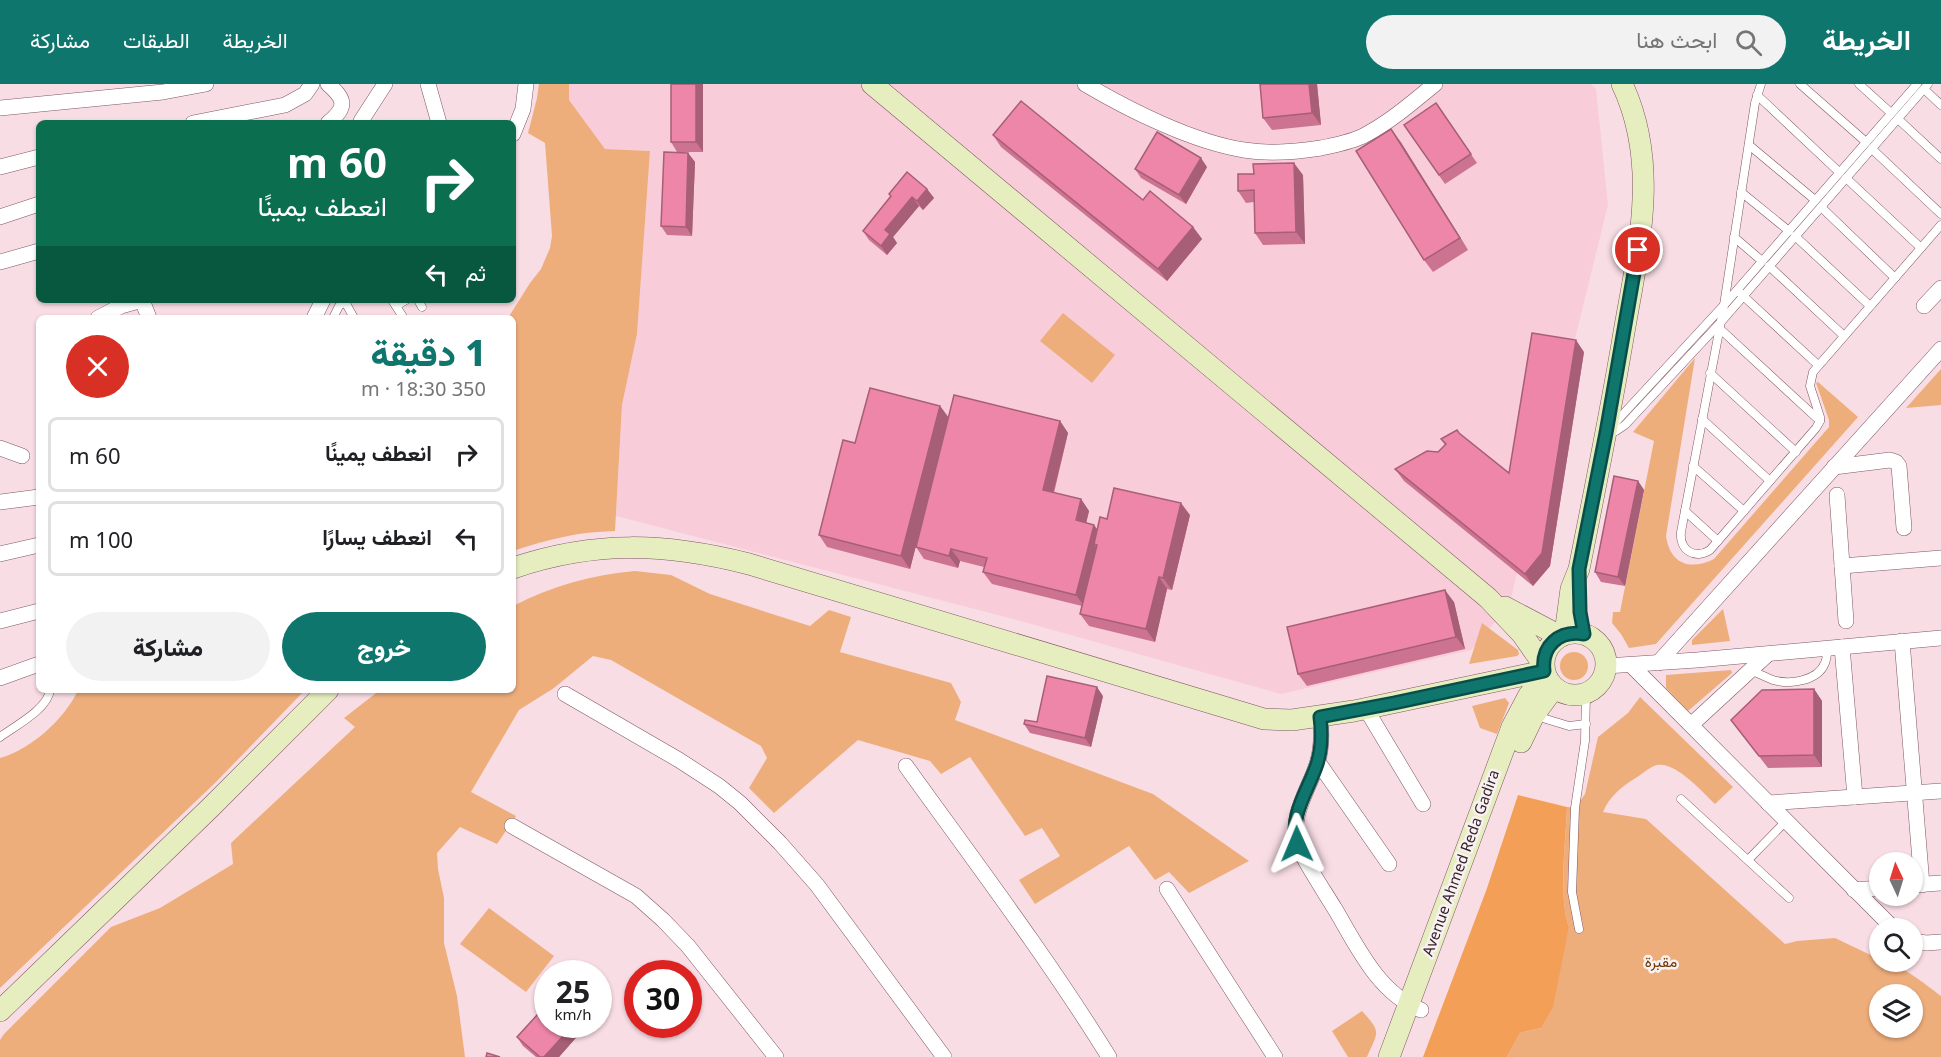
<!DOCTYPE html>
<html lang="ar">
<meta charset="utf-8">
<style>
:root{--surface:#fff;--page:#f2f2f2;--text:#202124;--muted:#757577;--line:#e0e0e0;--accent:#0f766e}
body{margin:0;font-family:"Noto Sans",Vazirmatn,sans-serif;background:var(--page);color:var(--text);direction:rtl;height:100vh;display:flex;flex-direction:column;font-size:22px;white-space:nowrap}
*{box-sizing:border-box;margin:0}
p{font-size:20px;color:var(--muted)}
.icon{flex:none;width:33px;height:33px;fill:none;stroke:currentColor;stroke-width:2;stroke-linecap:round;stroke-linejoin:round}
.map{position:relative;flex:1;overflow:hidden;direction:ltr}
.side{position:absolute;left:36px;top:231px;width:480px;height:378px;display:flex;flex-direction:column;background:var(--surface);border-radius:9px;box-shadow:0 2px 4px #0004;direction:rtl}
.side>*{flex:none}
.banner{position:absolute;left:36px;top:36px;width:480px;height:183px;border-radius:9px;box-shadow:0 2px 4px #0004;direction:rtl;background:#0b6e4f;color:#fff;overflow:hidden}
.needle{width:39px;rotate:356deg}
.tools{position:absolute;left:1869px;top:768px;display:grid;gap:12px}
.tools a{display:grid;place-items:center;width:54px;height:54px;border-radius:50%;background:var(--surface);box-shadow:0 2px 4px #0004;font-size:30px}
.speed{position:absolute;left:534px;top:876px;display:flex;gap:12px;font-size:30px;font-weight:700;text-align:center}
.speed>*{display:grid;place-content:center;width:78px;height:78px;border-radius:50%;background:var(--surface);box-shadow:0 2px 4px #0004;line-height:1}
.speed small{font-size:15px;font-weight:400}
.speed .limit{border:9px solid #d22;background:#fff;color:#111}
.pin{position:absolute;display:grid;place-items:center;width:51px;height:51px;color:#fff;margin:-26px;border:3px solid #fff;border-radius:50%;box-shadow:0 2px 6px #0007}
.me{position:absolute;width:66px;margin:-33px;rotate:359deg;stroke-linejoin:round;filter:drop-shadow(0 0 4px #0008)}
.turn{display:flex;align-items:center;gap:21px;height:126px;padding:0 30px;font-size:27px}
.turn .icon{width:78px;height:78px;stroke-width:2.5}
.turn b{display:block;font-size:42px;line-height:51px}
.then{display:flex;align-items:center;height:57px;padding:0 30px;background:#0003;gap:12px;font-size:22px}
.round{display:grid;place-items:center;flex:none;width:63px;height:63px;border-radius:32px;background:var(--page)}
.summary{display:flex;align-items:center;justify-content:space-between;height:102px;padding:0 30px}
h1{font-size:36px;font-weight:800;line-height:45px;color:var(--accent)}
.cta{display:flex;gap:12px;margin-top:auto;padding:12px 30px}
.cta a{flex:1;height:69px;border-radius:36px;background:var(--accent);color:#fff;font-size:24px;font-weight:800;line-height:69px;text-align:center}
.cta a+a{background:var(--page);color:var(--text)}
ul{padding:0;list-style:none}
li{display:flex;align-items:center;gap:18px;height:75px;margin:0 12px 9px;padding:0 18px;border:3px solid var(--line);border-radius:9px}
li div{flex:1}
li b{display:block;font-size:22px}
li em{font-style:normal}
header{display:flex;align-items:center;gap:36px;box-sizing:border-box;height:84px;padding:0 30px;background:var(--accent);color:#fff}
header strong{font-size:28px}
nav{display:flex;gap:33px;margin-inline-start:auto;font-size:21px}
.search{width:420px;height:54px;background:var(--page);display:flex;align-items:center;gap:15px;box-sizing:border-box;padding:0 21px;border-radius:33px;color:var(--muted);font-size:22px}
.map>svg:first-child{display:block}
</style>
<header>
<strong>الخريطة</strong>
<div class="search"><svg class="icon" aria-label="search" viewBox="0 0 24 24"><circle cx="10" cy="10" r="6"/><path d="M15 15l6 6"/></svg>ابحث هنا</div>
<nav><a>الخريطة</a><a>الطبقات</a><a>مشاركة</a></nav>
</header>
<div class="map">
<svg width="1941" height="973" viewBox="0 0 1941 973">
<rect width="100%" height="100%" fill="#f9dde5"/>
<polygon fill="#f8cdd9" points="569,0 1591,0 1596,5 1608,121 1509,522 1471,566 1281,610 1013,535 616,432 622,321 637,250 650,67 605,65 569,16"/>
<g fill="#eeae7c" fill-rule="evenodd">
<path d="M 539,0 L 569,0 L 569,16 L 605,65 L 650,67 L 637,250 L 622,321 L 615,447 C 577,448 549,455 513,467 L 513,234 L 508,234 L 530,199 L 541,185 L 550,164 L 552,152 L 545,59 L 528,49 L 537,14 Z"/>
<polygon points="1063,229 1115,271 1092,299 1040,257"/>
<path d="M 1695,274 L 1666,452 C 1670,480 1690,487 1714,475 L 1829,343 L 1829,336 L 1816,299 L 1818,298 L 1858,333 L 1656,560 L 1629,564 L 1621,550 L 1612,539 L 1613,528 L 1620,528 L 1654,357 L 1633,348 Z"/>
<polygon points="1941,285 1941,321 1906,324"/>
<path d="M 635,487 L 671,491 L 710,510 L 810,542 L 829,526 L 851,533 L 840,568 L 951,599 L 961,618 L 955,636 L 1153,710 L 1249,777 L 1189,809 L 1169,788 L 1155,796 L 1129,762 L 1035,820 L 1019,796 L 1060,772 L 1042,744 L 1025,752 L 970,673 L 941,690 L 930,677 L 858,656 L 774,729 L 749,704 L 767,674 L 761,662 L 611,576 L 593,572 L 554,604 L 519,626 L 471,708 L 516,732 L 497,760 L 460,743 L 437,769 L 438,785 L 444,814 L 444,859 L 457,912 L 465,973 L 0,973 L 0,956 L 4,950 L 111,843 L 160,824 L 233,780 L 231,759 L 355,643 L 344,634 L 380,606 L 513,606 L 513,522 C 551,502 592,491 635,487 Z"/>
<polygon points="1723,525 1730,557 1692,561 1692,556"/>
<polygon points="1482,539 1518,566 1519,570 1517,572 1469,580"/>
<circle cx="1574" cy="582" r="14"/>
<polygon points="1731,586 1732,589 1688,627 1666,604 1666,591"/>
<path d="M 78,606 L 305,606 L 216,698 L 0,904 L 0,674 C 30,666 65,635 78,606 Z"/>
<path d="M 1640,613 L 1733,703 L 1715,720 C 1702,708 1673,674 1654,682 C 1647,685 1641,691 1634,695 C 1620,704 1610,712 1603,728 L 1646,735 L 1785,860 L 1797,857 L 1835,854 L 1879,875 L 1880,878 C 1899,878 1925,900 1941,912 L 1941,973 L 1507,973 L 1520,949 L 1541,944 L 1569,843 C 1558,812 1566,757 1567,723 L 1580,724 L 1580,717 L 1585,710 L 1598,653 L 1628,629 ZM 1880,910 L 1912,910 L 1912,944 L 1880,944 Z"/>
<polygon points="1505,614 1509,619 1497,650 1480,644 1472,622"/>
<polygon points="489,824 554,872 526,908 460,860"/>
<path d="M 1362,927 C 1382,949 1378,947 1367,973 L 1348,973 L 1332,947 Z"/>
</g>
<path fill="#f49f58" d="M 1518,711 L 1567,723 C 1566,757 1558,812 1569,843 L 1553,923 L 1541,944 L 1520,949 L 1507,973 L 1423,973 L 1486,807 Z"/>
<g fill="none" stroke-linecap="round" stroke-linejoin="round">
<g stroke="#7f5764" stroke-width="9">
<g id="lane">
<path d="M 1761,0 L 1755,19 L 1724,221 L 1681,448 C 1679,466 1695,476 1710,466 L 1816,344 L 1820,337 L 1820,333 L 1810,302 L 1813,288 L 1941,141"/>
<polyline points="1800,0 1866,58"/>
<polyline points="1859,0 1891,29"/>
<polyline points="1924,5 1941,21"/>
<polyline points="1757,11 1839,88"/>
<polyline points="1898,35 1941,75"/>
<polyline points="1749,61 1815,116"/>
<polyline points="1872,65 1941,130"/>
<polyline points="1846,94 1921,164"/>
<polyline points="1741,108 1789,147"/>
<polyline points="1821,123 1895,194"/>
<polyline points="1795,152 1870,222"/>
<polyline points="1734,153 1762,177"/>
<polyline points="1769,182 1844,252"/>
<polyline points="1740,209 1818,281"/>
<polyline points="344,216 354,234"/>
<polyline points="392,216 403,233"/>
<polyline points="418,216 422,223"/>
<polyline points="396,222 406,216"/>
<polyline points="333,234 339,222 345,218"/>
<polyline points="1719,244 1820,337"/>
<polyline points="1710,289 1796,368"/>
<polyline points="1702,335 1770,397"/>
<polyline points="1613,341 1724,221 1917,0"/>
<polyline points="1608,349 1616,347 1625,341 1720,239 1928,0"/>
<polyline points="1693,382 1744,427"/>
<polyline points="1685,427 1718,457"/>
<path d="M 1750,586 C 1758,589 1765,593 1773,596 C 1790,601 1818,597 1825,579 C 1827,574 1827,569 1828,564"/>
<polyline points="1536,632 1569,642 1586,640"/>
<path d="M 0,653 C 15,642 48,625 50,606"/>
<polyline points="1681,715 1789,814"/>
<polyline points="1748,776 1786,737"/>
<polyline points="1579,845 1572,808 1575,724 1585,657 1586,609"/>
</g>
</g>
<g stroke="#7f5764" stroke-width="16">
<g id="street">
<polyline points="428,0 439,39"/>
<path d="M 1085,0 C 1129,26 1193,58 1244,66 C 1269,70 1296,68 1321,64 C 1335,61 1352,58 1365,51 C 1390,38 1413,18 1435,0"/>
<polyline points="0,24 163,8 206,0"/>
<polyline points="361,37 385,0"/>
<polyline points="193,39 285,21 305,10 312,0"/>
<path d="M 328,39 C 348,23 345,15 328,0"/>
<polyline points="513,50 523,25 526,0"/>
<polyline points="0,83 39,73"/>
<polyline points="0,133 39,120"/>
<polyline points="0,178 39,167"/>
<polyline points="142,216 149,234"/>
<polyline points="1924,222 1941,204"/>
<polyline points="98,234 121,222 142,216"/>
<polyline points="314,234 323,216"/>
<polyline points="0,364 22,372"/>
<polyline points="1834,383 1890,376 1896,378 1899,382 1904,444"/>
<polyline points="1837,411 1846,537"/>
<polyline points="0,418 39,413"/>
<polyline points="0,470 39,461"/>
<polyline points="1842,482 1941,474"/>
<polyline points="0,537 39,527"/>
<polyline points="1902,557 1922,801"/>
<polyline points="1842,563 1855,713"/>
<polyline points="1658,579 1941,265"/>
<polyline points="1631,581 1893,844"/>
<polyline points="1606,582 1697,576 1941,554"/>
<polyline points="0,594 39,580"/>
<polyline points="565,610 679,676 719,702 740,719 780,759 817,801 944,973"/>
<polyline points="1366,625 1423,720"/>
<path d="M 1320,633 C 1322,649 1322,664 1317,680 C 1308,707 1290,731 1297,761 C 1308,783 1322,804 1335,825 C 1357,862 1378,909 1421,926"/>
<polyline points="1691,641 1768,570"/>
<polyline points="1318,678 1389,780"/>
<path d="M 906,682 C 975,778 1047,873 1109,973"/>
<polyline points="1768,719 1941,707"/>
<polyline points="512,742 636,812 663,836 688,862 776,973"/>
<polyline points="1912,801 1941,799"/>
<polyline points="1167,805 1275,973"/>
<polyline points="1854,806 1880,804"/>
<polyline points="1912,857 1926,859 1941,858"/>
</g>
</g>
<g stroke="#7f5764" stroke-width="22">
<g id="secondary">
<polyline points="872,0 1488,514 1522,550 1543,580"/>
<path d="M 513,484 C 596,456 665,459 749,480 L 1264,635 L 1292,636 L 1354,627 L 1544,587"/>
<polyline points="1505,523 1560,552"/>
<circle cx="1575" cy="580" r="31"/>
<path d="M 1565,550 L 1571,505 L 1579,485 C 1594,410 1609,336 1622,260 C 1636,174 1662,84 1622,0"/>
<polyline points="1521,658 1534,631 1554,604"/>
<polyline points="0,927 211,723 328,606"/>
<polyline points="1389,973 1512,643 1529,611 1546,592"/>
</g>
</g>
<use href="#lane" stroke="#fff" stroke-width="8"/>
<use href="#street" stroke="#fff" stroke-width="15"/>
<use href="#secondary" stroke="#e6eebf" stroke-width="21"/>
</g>
<g fill="#cd7392">
<polygon points="671,0 703,0 703,68 677,68 671,58"/>
<polygon points="1317,0 1321,41 1272,46 1263,34"/>
<polygon points="1436,19 1477,79 1445,100 1404,41"/>
<polygon points="993,51 1143,116 1193,143 1202,155 1167,197 1001,63"/>
<polygon points="1400,57 1468,166 1433,188 1424,176"/>
<polygon points="688,69 695,78 692,152 667,151 661,142"/>
<polygon points="1207,83 1186,120 1141,94 1135,85"/>
<polygon points="1303,91 1305,160 1263,161 1255,149 1254,118 1246,119 1238,107"/>
<polygon points="927,105 934,114 923,126 919,122 893,153 897,159 887,171 869,156 863,147 891,113 889,110"/>
<polygon points="1584,268 1550,482 1533,502 1404,397 1395,385 1438,368 1445,361 1441,355 1461,351 1509,389"/>
<polygon points="940,322 948,333 1060,337 1068,349 1054,409 1081,415 1089,427 1086,439 1094,441 1097,445 1107,435 1190,431 1172,506 1167,505 1155,558 1089,542 1080,530 1082,522 992,500 983,488 984,483 960,477 958,484 924,475 916,463 929,411 910,485 827,463 819,451 855,359"/>
<polygon points="1638,397 1644,406 1625,502 1601,498 1595,488"/>
<polygon points="1454,518 1465,565 1307,602 1298,590"/>
<polygon points="1814,605 1822,617 1822,683 1768,684 1731,636"/>
<polygon points="1103,612 1091,663 1030,649 1024,640 1037,638"/>
<polygon points="588,940 559,973 536,973 523,962 517,953"/>
</g>
<g fill="#a75e77">
<polygon points="696,0 703,0 703,68 696,58"/>
<polygon points="1309,0 1317,0 1321,41 1312,29"/>
<polygon points="1391,45 1400,57 1468,166 1460,154"/>
<polygon points="688,69 695,78 692,152 686,143"/>
<polygon points="1201,74 1207,83 1186,120 1179,111"/>
<polygon points="1294,79 1303,91 1305,160 1296,148"/>
<polygon points="927,105 934,114 923,126 917,117"/>
<polygon points="912,113 919,122 893,153 897,159 887,171 881,162 885,146"/>
<polygon points="1193,143 1202,155 1167,197 1158,185"/>
<polygon points="1576,256 1584,268 1550,482 1533,502 1525,490"/>
<polygon points="940,322 949,334 910,485 901,472"/>
<polygon points="1060,337 1068,349 1051,418 1043,406"/>
<polygon points="1638,397 1644,406 1625,502 1618,493"/>
<polygon points="1081,415 1089,427 1084,448 1076,436"/>
<polygon points="1181,419 1190,431 1172,506 1163,494"/>
<polygon points="1094,441 1102,453 1097,461 1094,460 1099,468 1085,523 1076,511"/>
<polygon points="951,465 960,477 958,484 949,472"/>
<polygon points="1159,493 1167,505 1155,558 1146,545"/>
<polygon points="1445,506 1454,518 1465,565 1456,553"/>
<polygon points="1097,603 1103,612 1091,663 1085,654"/>
<polygon points="1814,605 1822,617 1822,683 1814,671"/>
<polygon points="600,911 606,921 598,929 598,913"/>
<polygon points="574,940 588,940 559,973 544,973"/>
</g>
<g fill="#ee86aa" stroke="#a75e77" stroke-width="1.5">
<rect x="671" y="0" width="25" height="58"/>
<polygon points="1260,0 1309,0 1312,29 1263,34"/>
<polygon points="1021,17 1143,116 1150,107 1193,143 1158,185 993,51"/>
<polygon points="1436,19 1471,70 1439,91 1404,41"/>
<polygon points="1391,45 1460,154 1424,176 1356,67"/>
<polygon points="1157,48 1201,74 1179,111 1135,85"/>
<polygon points="664,68 688,69 686,143 661,142"/>
<polygon points="1294,79 1296,148 1255,149 1254,106 1238,107 1238,90 1254,90 1253,80"/>
<polygon points="907,88 927,105 917,117 912,113 885,146 890,150 881,162 863,147 891,112 889,110"/>
<polygon points="1532,249 1576,256 1542,469 1525,490 1395,385 1427,367 1438,368 1446,360 1441,355 1457,346 1459,349 1509,389"/>
<polygon points="870,304 940,322 901,472 819,451 843,356 855,359"/>
<polygon points="954,311 1060,337 1043,406 1081,415 1076,436 1094,441 1076,511 983,488 987,474 951,465 949,472 916,463"/>
<polygon points="1614,392 1638,397 1618,493 1595,488"/>
<polygon points="1114,404 1181,419 1163,494 1159,493 1146,545 1080,530 1097,461 1094,460 1100,433 1107,435"/>
<polygon points="1445,506 1456,553 1298,590 1287,543"/>
<polygon points="1047,592 1097,603 1085,654 1024,640 1025,636 1037,638"/>
<polygon points="1814,605 1814,671 1759,672 1731,636 1762,606"/>
<polygon points="548,919 548,940 574,940 544,973 540,973 517,953"/>
<polygon points="487,969 500,973 486,973"/>
</g>
<g fill="none" stroke-linecap="round" stroke-linejoin="round">
<g stroke="#0a4d48" stroke-width="15">
<path id="route" d="M 1297,760 C 1289,731 1308,707 1317,680 C 1322,664 1322,648 1320,633 L 1394,619 L 1544,587 C 1541,562 1559,546 1584,550 L 1580,528 L 1579,485 L 1606,349 L 1638,166"/>
</g>
<use href="#route" stroke="#0f766e" stroke-width="10"/>
</g>
<g text-anchor="middle" stroke-width="5" stroke-linejoin="round" paint-order="stroke">
<g font-size="15" fill="#301f25" stroke="#f9f0f2">
<text transform="translate(1461 779) rotate(-70)" y="5">Avenue Ahmed Reda Gadira</text>
</g>
<g font-size="15" fill="#6e3900" stroke="#f9f0f2">
<text x="1661" y="883">مقبرة</text>
</g>
</g>
</svg>
<div class="tools">
<a><svg class="needle" viewBox="-14 -14 28 28"><path d="M0-13l5 13h-10z" fill="#e53935"/><path d="M0 13l5-13h-10z" fill="#757577"/></svg></a>
<a><svg class="icon" aria-label="search" viewBox="0 0 24 24"><circle cx="10" cy="10" r="6"/><path d="M15 15l6 6"/></svg></a>
<a><svg class="icon" aria-label="layers" viewBox="0 0 24 24"><path d="M12 4l9 5-9 5-9-5zM3 14l9 5 9-5"/></svg></a>
</div>
<div class="speed"><div>25<small>km/h</small></div><div class="limit">30</div></div>
<div class="pin" style="left:1638px;top:166px;background:#d93025"><svg class="icon" aria-label="arrive" viewBox="0 0 24 24"><path d="M6 21V4h12l-3 4 3 4H6"/></svg></div>
<svg class="me" style="left:1297px;top:760px" viewBox="-20 -20 40 40"><path d="M0-17L14 15 0 8-14 15z" fill="#0f766e" stroke="#fff" stroke-width="4"/></svg>
<div class="banner">
<div class="turn"><svg class="icon" aria-label="right" viewBox="0 0 24 24"><path d="M7 20v-9h11M14 6l5 5-5 5"/></svg><div><b>60 m</b>انعطف يمينًا</div></div>
<div class="then">ثم<svg class="icon" aria-label="left" viewBox="0 0 24 24"><path d="M17 20v-9H6M10 6l-5 5 5 5"/></svg></div>
</div>
<section class="side">
<div class="summary"><div><h1>1 دقيقة</h1><p>350 m · 18:30</p></div><a class="round" style="background:#d93025;color:#fff"><svg class="icon" aria-label="close" viewBox="0 0 24 24"><path d="M6 6l12 12M18 6L6 18"/></svg></a></div>
<ul>
<li><svg class="icon" aria-label="right" viewBox="0 0 24 24"><path d="M7 20v-9h11M14 6l5 5-5 5"/></svg><div><b>انعطف يمينًا</b></div><em>60 m</em></li>
<li><svg class="icon" aria-label="left" viewBox="0 0 24 24"><path d="M17 20v-9H6M10 6l-5 5 5 5"/></svg><div><b>انعطف يسارًا</b></div><em>100 m</em></li>
</ul>
<div class="cta"><a>خروج</a><a>مشاركة</a></div>
</section>
</div>
